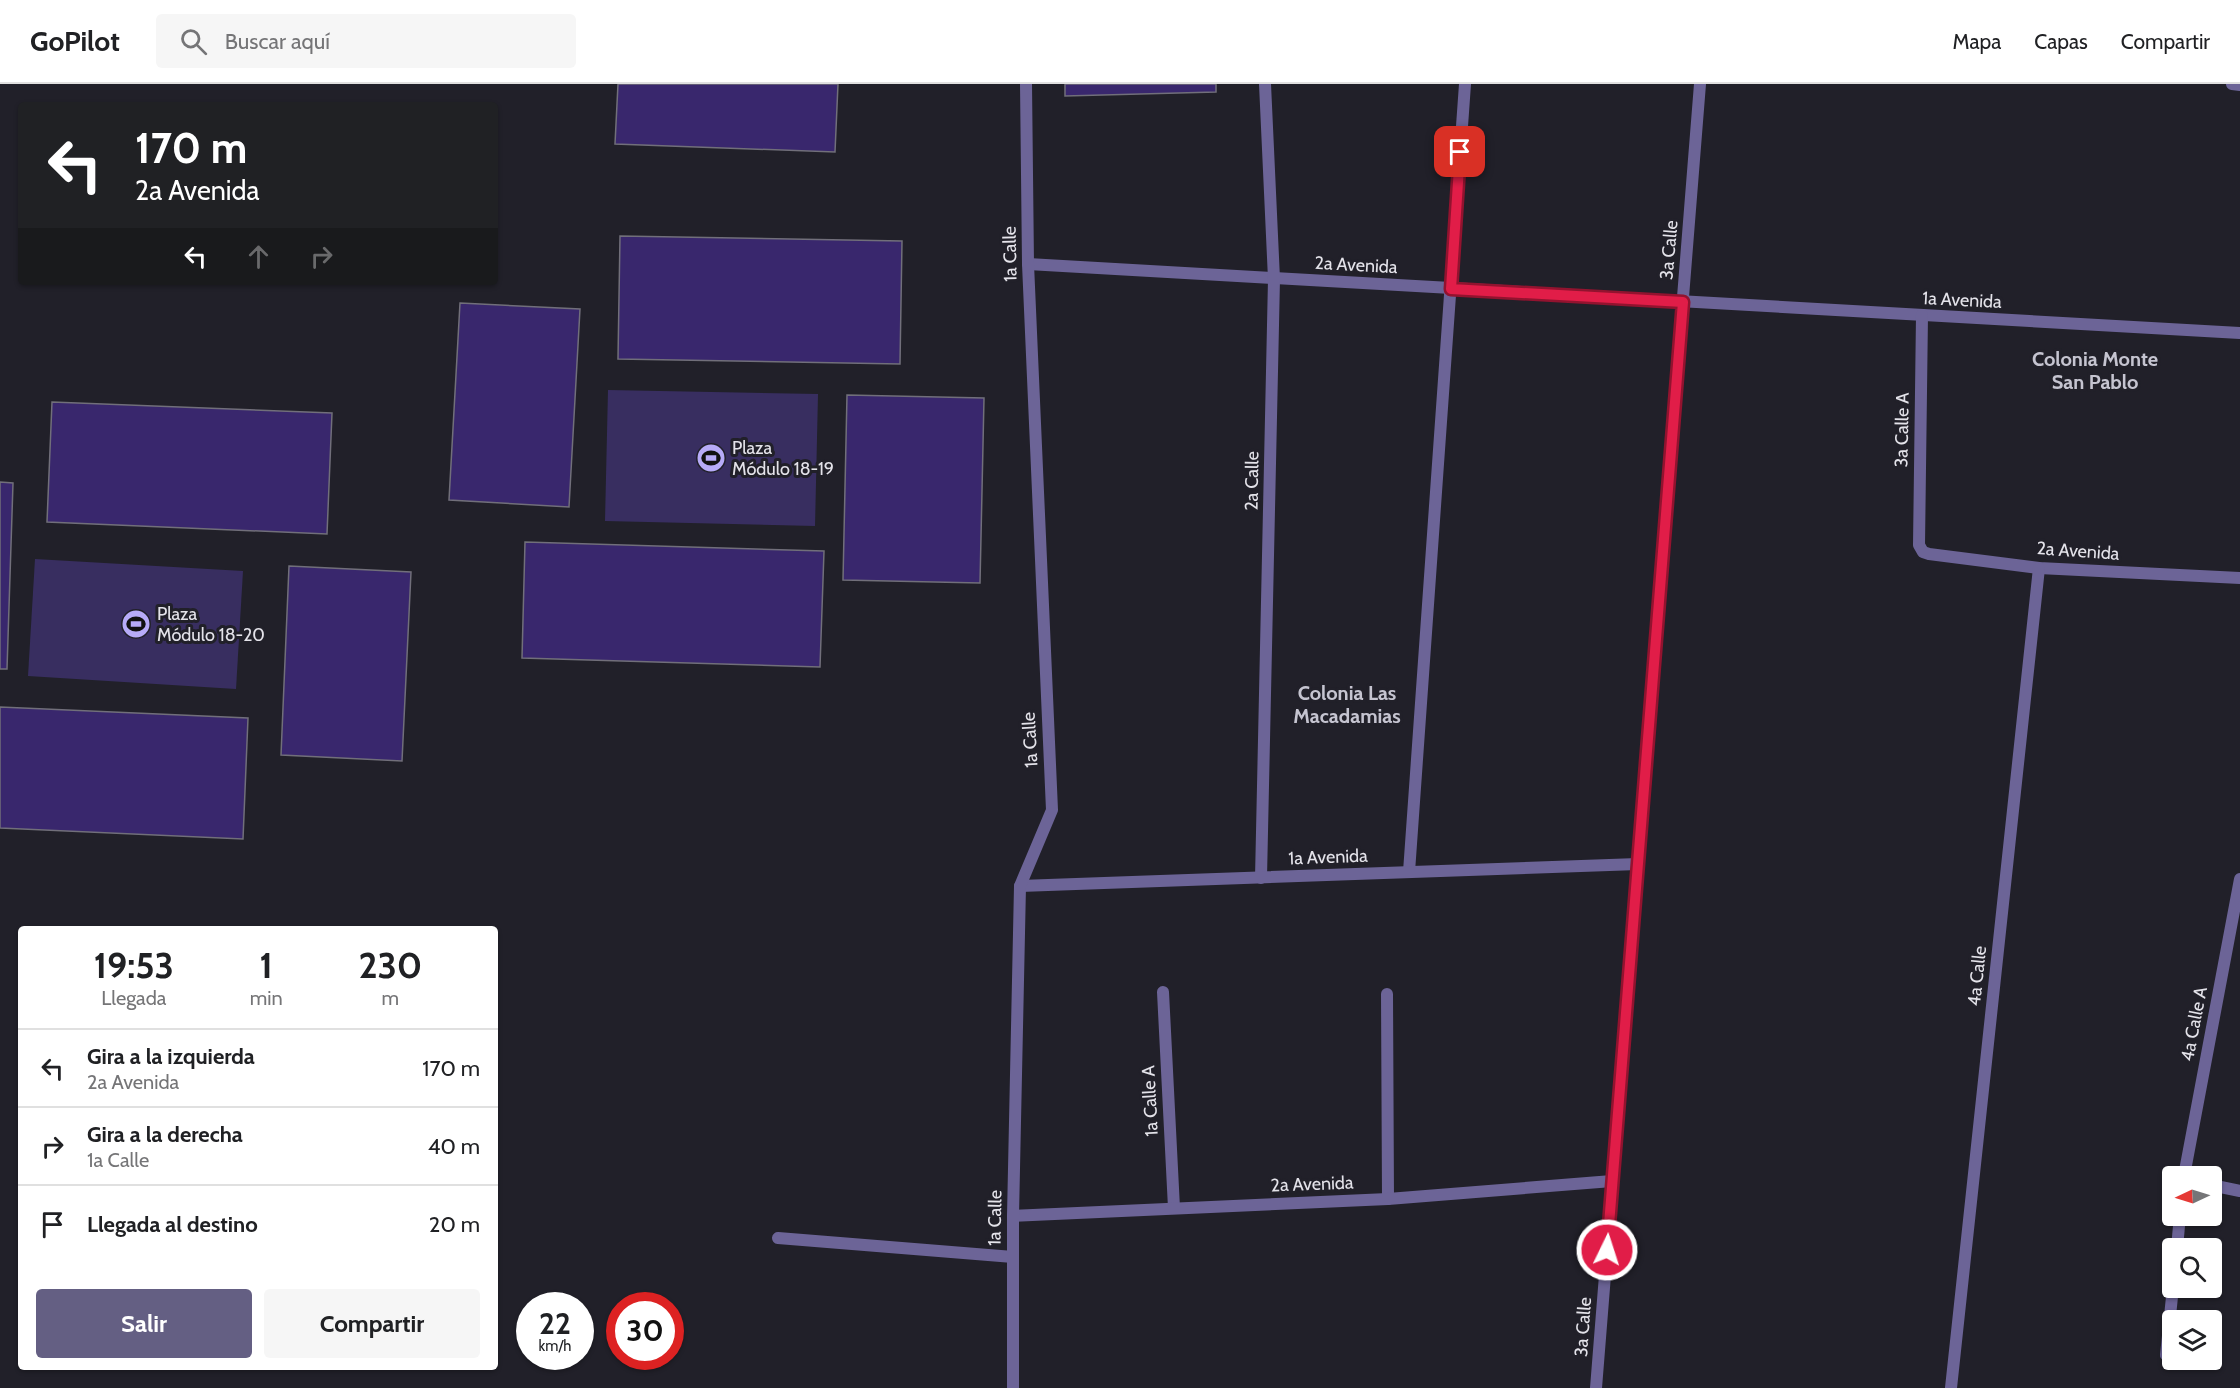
<!DOCTYPE html>
<html lang="es">
<meta charset="utf-8">
<style>
:root{--surface:#fff;--page:#f6f6f6;--text:#202124;--muted:#757577;--line:#e0e0e0;--accent:#645f83}
body{margin:0;font-family:Cabin,sans-serif;background:var(--page);color:var(--text);height:100vh;display:flex;flex-direction:column;font-size:22px;white-space:nowrap}
*{box-sizing:border-box;margin:0}
p{font-size:20px;color:var(--muted)}
.icon{flex:none;width:33px;height:33px;fill:none;stroke:currentColor;stroke-width:2;stroke-linecap:round;stroke-linejoin:round}
.map{position:relative;flex:1;overflow:hidden}
.details{position:absolute;left:18px;top:842px;width:480px;height:444px;display:flex;flex-direction:column;background:var(--surface);border-radius:6px;box-shadow:0 2px 4px #0004}
.details>*{flex:none}
.hud{position:absolute;left:18px;top:18px;width:480px;height:183px;border-radius:6px;box-shadow:0 2px 4px #0004;background:#202124;color:#fff;overflow:hidden}
.needle{width:39px;rotate:266deg}
.tools{position:absolute;left:2162px;top:1082px;display:grid;gap:12px}
.tools a{display:grid;place-items:center;width:60px;height:60px;border-radius:6px;background:var(--surface);box-shadow:0 2px 4px #0004;font-size:30px}
.speed{position:absolute;left:516px;top:1208px;display:flex;gap:12px;font-size:30px;font-weight:700;text-align:center}
.speed>*{display:grid;place-content:center;width:78px;height:78px;border-radius:50%;background:var(--surface);box-shadow:0 2px 4px #0004;line-height:1}
.speed small{font-size:15px;font-weight:400}
.speed .limit{border:9px solid #d22;background:#fff;color:#111}
.pin{position:absolute;display:grid;place-items:center;width:51px;height:51px;color:#fff;margin:-26px;border-radius:12px;box-shadow:0 3px 9px #0006}
.me{position:absolute;width:66px;margin:-33px;rotate:4deg;stroke-linejoin:round;filter:drop-shadow(0 0 4px #0008)}
.turn{display:flex;align-items:center;gap:21px;height:126px;padding:0 18px;font-size:27px}
.turn .icon{width:78px;height:78px;stroke-width:2.5}
.turn b{display:block;font-size:42px;line-height:51px}
.lanes{display:flex;align-items:center;height:57px;padding:0 18px;background:#0003;justify-content:center;gap:30px;direction:ltr}
.lanes .off{opacity:.35}
.eta{display:flex;justify-content:space-evenly;align-items:center;height:102px;text-align:center}
.eta b{font-size:36px;font-weight:700;line-height:42px}
.cta{display:flex;gap:12px;margin-top:auto;padding:12px 18px}
.cta a{flex:1;height:69px;border-radius:6px;background:var(--accent);color:#fff;font-size:24px;font-weight:700;line-height:69px;text-align:center}
.cta a+a{background:var(--page);color:var(--text)}
ul{padding:0;list-style:none}
li{display:flex;align-items:center;gap:18px;height:78px;padding:0 18px;border-top:2px solid var(--line)}
li div{flex:1}
li b{display:block;font-size:22px}
li em{font-style:normal}
header{display:flex;align-items:center;gap:36px;box-sizing:border-box;height:84px;padding:0 30px;background:var(--surface);border-bottom:2px solid var(--line)}
header strong{font-size:28px}
nav{display:flex;gap:33px;margin-inline-start:auto;font-size:21px}
.search{width:420px;height:54px;background:var(--page);display:flex;align-items:center;gap:15px;box-sizing:border-box;padding:0 21px;border-radius:6px;color:var(--muted);font-size:22px}
.map>svg:first-child{display:block}
</style>
<header>
<strong>GoPilot</strong>
<div class="search"><svg class="icon" aria-label="search" viewBox="0 0 24 24"><circle cx="10" cy="10" r="6"/><path d="M15 15l6 6"/></svg>Buscar aquí</div>
<nav><a>Mapa</a><a>Capas</a><a>Compartir</a></nav>
</header>
<div class="map">
<svg width="2240" height="1304" viewBox="0 0 2240 1304">
<rect width="100%" height="100%" fill="#212029"/>
<g fill="#382e60">
<polygon points="608,306 818,310 815,442 605,437"/>
<polygon points="35,475 243,487 236,605 28,592"/>
</g>
<g fill="#39276d" stroke="#716f7a" stroke-width="1.5">
<polygon points="618,0 838,0 835,68 615,60"/>
<polygon points="1065,0 1216,0 1216,8 1065,12"/>
<polygon points="620,152 902,157 900,280 618,275"/>
<polygon points="460,219 580,225 569,423 449,416"/>
<polygon points="847,311 984,314 980,499 843,496"/>
<polygon points="52,318 332,329 327,450 47,438"/>
<polygon points="0,398 13,399 7,585 0,585"/>
<polygon points="525,458 824,467 820,583 522,574"/>
<polygon points="289,482 411,488 402,677 281,671"/>
<polygon points="0,623 248,634 243,755 0,744"/>
</g>
<g fill="none" stroke-linecap="round" stroke-linejoin="round">
<polyline stroke="#6c6497" stroke-width="12" points="778,1154 1013,1173"/>
<g stroke="#6c6497" stroke-width="12">
<polyline points="2232,0 2240,1"/>
<polyline points="1028,180 2240,249"/>
<polyline points="1922,231 1919,461 1923,468 1929,470 2039,484 2240,494"/>
<polyline points="1409,788 1465,0"/>
<polyline points="1261,794 1274,195 1265,0"/>
<polyline points="1020,802 1638,780"/>
<polyline points="1163,908 1174,1124"/>
<polyline points="1387,910 1388,1115"/>
<polyline points="2184,1092 2240,795"/>
<polyline points="2211,1101 2240,1107"/>
<polyline points="1013,1132 1388,1115 1612,1097"/>
<polyline points="2177,1164 2180,1131"/>
<polyline points="2166,1271 2173,1203"/>
<polyline points="1013,1304 1013,1132 1020,802 1052,726 1028,180 1026,0"/>
<polyline points="1596,1304 1700,0"/>
<polyline points="1951,1304 2039,484"/>
</g>
</g>
<g fill="none" stroke-linecap="round" stroke-linejoin="round">
<g stroke="#92132f" stroke-width="15">
<polyline id="route" points="1460,68 1451,205 1683,218 1607,1166"/>
</g>
<use href="#route" stroke="#e11d48" stroke-width="10"/>
</g>
<defs>
<g id="stadium-disc" transform="scale(1.5)"><circle r="9.5" fill="#b7abf8" stroke="#212029"/><path d="M0-5a6.5 5 0 1 0 0 10a6.5 5 0 1 0 0-10ZM-3.5-1.8h7v3.6h-7Z" fill="#111"/></g>
</defs>
<g fill-rule="evenodd">
<use href="#stadium-disc" x="711" y="374"/>
<use href="#stadium-disc" x="136" y="540"/>
</g>
<g text-anchor="middle" stroke-width="6" stroke-linejoin="round" paint-order="stroke">
<g font-size="18" fill="#e4e3ea" stroke="#212029">
<text transform="translate(1669 166) rotate(-85)" y="6">3a Calle</text>
<text transform="translate(1010 170) rotate(-91)" y="6">1a Calle</text>
<text transform="translate(1356 181) rotate(3)" y="6">2a Avenida</text>
<text transform="translate(1962 216) rotate(3)" y="6">1a Avenida</text>
<text transform="translate(1902 346) rotate(-89)" y="6">3a Calle A</text>
<text transform="translate(1252 397) rotate(-89)" y="6">2a Calle</text>
<text transform="translate(2078 467) rotate(4)" y="6">2a Avenida</text>
<text transform="translate(1030 656) rotate(-93)" y="6">1a Calle</text>
<text transform="translate(1328 773) rotate(-2)" y="6">1a Avenida</text>
<text transform="translate(1977 892) rotate(-84)" y="6">4a Calle</text>
<text transform="translate(2194 940) rotate(-79)" y="6">4a Calle A</text>
<text transform="translate(1150 1017) rotate(-93)" y="6">1a Calle A</text>
<text transform="translate(1312 1100) rotate(-2)" y="6">2a Avenida</text>
<text transform="translate(995 1134) rotate(-89)" y="6">1a Calle</text>
<text transform="translate(1583 1243) rotate(-86)" y="6">3a Calle</text>
</g>
<g font-size="18" fill="#e4e3ea" stroke="#212029" text-anchor="start">
<text x="732" y="370">Plaza<tspan x="732" dy="21">Módulo 18-19</tspan></text>
<text x="157" y="536">Plaza<tspan x="157" dy="21">Módulo 18-20</tspan></text>
</g>
<g font-size="20" font-weight="bold" fill="#c5c4d0" stroke="#212029">
<text x="2095" y="282">Colonia Monte<tspan x="2095" dy="23">San Pablo</tspan></text>
<text x="1347" y="616">Colonia Las<tspan x="1347" dy="23">Macadamias</tspan></text>
</g>
</g>
</svg>
<div class="tools">
<a><svg class="needle" viewBox="-14 -14 28 28"><path d="M0-13l5 13h-10z" fill="#e53935"/><path d="M0 13l5-13h-10z" fill="#757577"/></svg></a>
<a><svg class="icon" aria-label="search" viewBox="0 0 24 24"><circle cx="10" cy="10" r="6"/><path d="M15 15l6 6"/></svg></a>
<a><svg class="icon" aria-label="layers" viewBox="0 0 24 24"><path d="M12 4l9 5-9 5-9-5zM3 14l9 5 9-5"/></svg></a>
</div>
<div class="speed"><div>22<small>km/h</small></div><div class="limit">30</div></div>
<div class="pin" style="left:1460px;top:68px;background:#d93025"><svg class="icon" aria-label="arrive" viewBox="0 0 24 24"><path d="M6 21V4h12l-3 4 3 4H6"/></svg></div>
<svg class="me" style="left:1607px;top:1166px" viewBox="-20 -20 40 40"><circle r="17" fill="#e11d48" stroke="#fff" stroke-width="3"/><path d="M0-11L8 9 0 5-8 9z" fill="#fff"/></svg>
<div class="hud">
<div class="turn"><svg class="icon" aria-label="left" viewBox="0 0 24 24"><path d="M17 20v-9H6M10 6l-5 5 5 5"/></svg><div><b>170 m</b>2a Avenida</div></div>
<div class="lanes"><svg class="icon" aria-label="left" viewBox="0 0 24 24"><path d="M17 20v-9H6M10 6l-5 5 5 5"/></svg><svg class="icon off" aria-label="ahead" viewBox="0 0 24 24"><path d="M12 20V5M6 11l6-6 6 6"/></svg><svg class="icon off" aria-label="right" viewBox="0 0 24 24"><path d="M7 20v-9h11M14 6l5 5-5 5"/></svg></div>
</div>
<section class="details">
<div class="eta">
<div><b>19:53</b><p>Llegada</p></div>
<div><b>1</b><p>min</p></div>
<div><b>230</b><p>m</p></div>
</div>
<ul>
<li><svg class="icon" aria-label="left" viewBox="0 0 24 24"><path d="M17 20v-9H6M10 6l-5 5 5 5"/></svg><div><b>Gira a la izquierda</b><p>2a Avenida</p></div><em>170 m</em></li>
<li><svg class="icon" aria-label="right" viewBox="0 0 24 24"><path d="M7 20v-9h11M14 6l5 5-5 5"/></svg><div><b>Gira a la derecha</b><p>1a Calle</p></div><em>40 m</em></li>
<li><svg class="icon" aria-label="arrive" viewBox="0 0 24 24"><path d="M6 21V4h12l-3 4 3 4H6"/></svg><div><b>Llegada al destino</b></div><em>20 m</em></li>
</ul>
<div class="cta"><a>Salir</a><a>Compartir</a></div>
</section>
</div>
